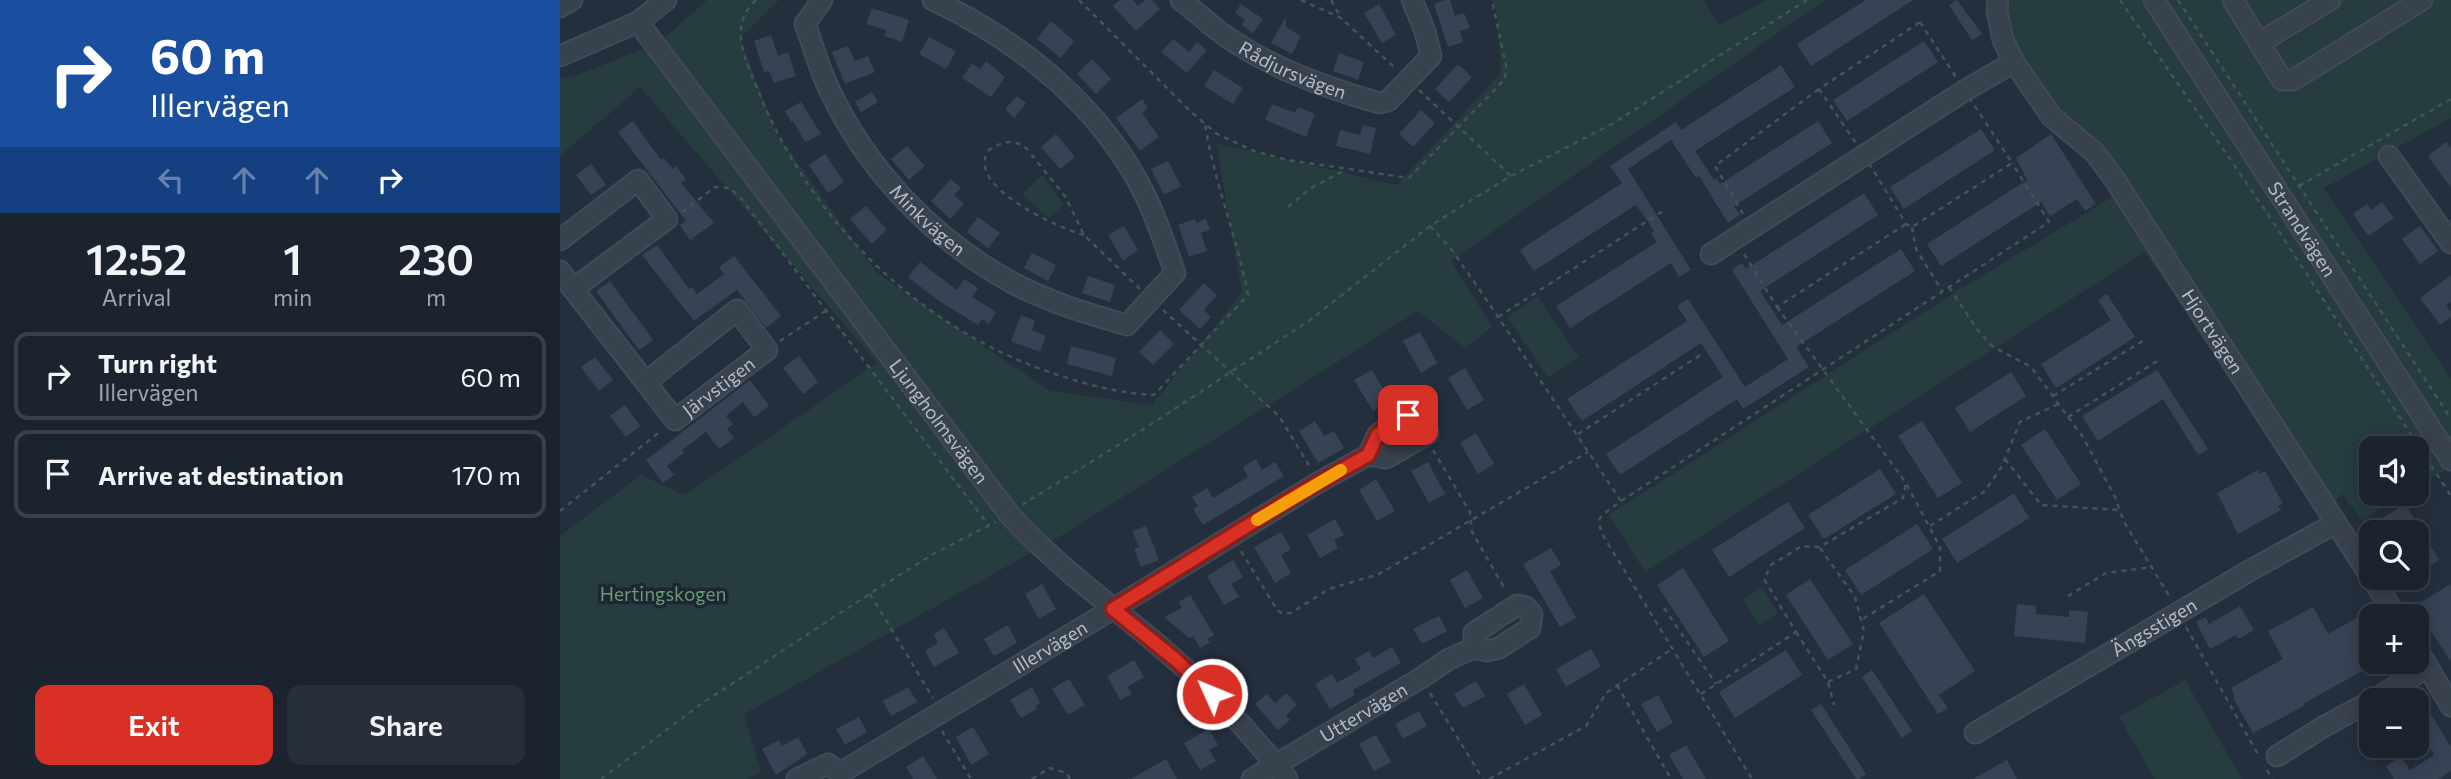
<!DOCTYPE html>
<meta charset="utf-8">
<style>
:root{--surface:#1b232e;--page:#282f3a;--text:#f1f3f6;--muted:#a0a4aa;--line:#39404a;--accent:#d93025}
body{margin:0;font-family:Commissioner,sans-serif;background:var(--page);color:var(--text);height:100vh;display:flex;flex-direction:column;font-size:26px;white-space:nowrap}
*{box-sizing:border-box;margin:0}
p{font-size:23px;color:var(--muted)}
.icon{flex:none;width:38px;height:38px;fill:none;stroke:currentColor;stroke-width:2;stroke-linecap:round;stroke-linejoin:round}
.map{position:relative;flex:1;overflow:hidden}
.sheet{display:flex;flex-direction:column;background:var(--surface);width:560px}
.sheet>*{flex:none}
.top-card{background:#1a4fa0;color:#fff;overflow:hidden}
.fabs{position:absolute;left:1799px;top:436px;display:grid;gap:14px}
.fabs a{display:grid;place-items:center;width:70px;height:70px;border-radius:14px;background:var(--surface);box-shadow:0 4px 18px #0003,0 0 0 2px var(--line);font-size:35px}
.pin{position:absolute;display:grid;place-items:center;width:60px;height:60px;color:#fff;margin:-30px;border-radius:14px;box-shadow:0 4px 10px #0006}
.me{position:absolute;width:77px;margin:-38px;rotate:314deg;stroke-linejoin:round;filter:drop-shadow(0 0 5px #0008)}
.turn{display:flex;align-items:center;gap:24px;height:147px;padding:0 35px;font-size:32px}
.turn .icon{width:91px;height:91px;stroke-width:2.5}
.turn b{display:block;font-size:49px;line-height:60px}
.lanes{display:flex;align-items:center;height:66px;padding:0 35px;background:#0003;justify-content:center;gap:35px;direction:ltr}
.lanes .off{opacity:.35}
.eta{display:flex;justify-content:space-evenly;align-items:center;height:119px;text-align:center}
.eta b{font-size:42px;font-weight:600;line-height:49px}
.button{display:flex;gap:14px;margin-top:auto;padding:14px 35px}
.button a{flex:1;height:80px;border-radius:14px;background:var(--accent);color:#fff;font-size:28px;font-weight:600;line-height:80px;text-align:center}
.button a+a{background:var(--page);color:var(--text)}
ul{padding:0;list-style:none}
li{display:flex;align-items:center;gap:21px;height:88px;margin:0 14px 10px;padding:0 21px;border:4px solid var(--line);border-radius:14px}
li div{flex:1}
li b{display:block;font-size:26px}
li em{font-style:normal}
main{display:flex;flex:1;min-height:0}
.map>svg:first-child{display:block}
</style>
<main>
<section class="sheet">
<div class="top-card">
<div class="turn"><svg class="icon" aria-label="right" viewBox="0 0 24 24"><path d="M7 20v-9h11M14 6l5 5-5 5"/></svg><div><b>60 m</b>Illervägen</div></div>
<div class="lanes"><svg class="icon off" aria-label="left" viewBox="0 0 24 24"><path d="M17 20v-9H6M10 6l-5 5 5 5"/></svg><svg class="icon off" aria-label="ahead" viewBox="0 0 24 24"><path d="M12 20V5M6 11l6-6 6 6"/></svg><svg class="icon off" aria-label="ahead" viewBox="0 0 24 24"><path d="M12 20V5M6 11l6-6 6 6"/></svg><svg class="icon" aria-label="right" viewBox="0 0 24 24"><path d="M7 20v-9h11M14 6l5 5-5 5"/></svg></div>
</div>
<div class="eta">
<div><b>12:52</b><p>Arrival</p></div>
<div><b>1</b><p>min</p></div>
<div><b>230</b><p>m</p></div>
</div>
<ul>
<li><svg class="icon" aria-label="right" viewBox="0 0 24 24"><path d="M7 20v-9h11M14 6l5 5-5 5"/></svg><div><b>Turn right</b><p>Illervägen</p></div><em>60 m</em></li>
<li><svg class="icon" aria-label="arrive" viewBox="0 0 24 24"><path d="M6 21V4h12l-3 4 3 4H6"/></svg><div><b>Arrive at destination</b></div><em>170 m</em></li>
</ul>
<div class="button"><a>Exit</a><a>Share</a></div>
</section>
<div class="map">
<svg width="1891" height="779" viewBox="0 0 1891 779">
<rect width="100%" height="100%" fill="#242f3e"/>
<g fill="#263c3f">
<polygon points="147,0 219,0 180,38 216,132 317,273 490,391 592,405 682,293 656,143 837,185 941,73 936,8 932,0 1144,0 1159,25 1207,0 1265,0 891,261 932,327 905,348 858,311 504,534 184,714 201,772 187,779 0,779 0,536 81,475 125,495 317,363 80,87 0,156 0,79 18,75 100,42"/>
<polygon points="1426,0 1891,0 1891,118 1764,188 1891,379 1891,467 1857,487 1857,448 1811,448 1811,494 1846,494 1802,520 1781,493 1766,520 1585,252 1085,572 1049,515 1394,293 1554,196"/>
<polygon points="482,175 504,205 489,218 462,195"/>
<polygon points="978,297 1019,357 988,378 947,317"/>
<polygon points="1202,587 1218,613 1199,625 1183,599"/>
<polygon points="1625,680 1682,779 1595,779 1559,717"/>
</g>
<g fill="#364354">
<polygon points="560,0 573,0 578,6 585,0 592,0 600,9 576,31 553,6"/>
<polygon points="885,0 890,0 895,16 904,13 910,28 900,31 903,42 888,47 874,4"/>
<polygon points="1306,0 1353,0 1251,66 1237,44"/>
<polygon points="1397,0 1422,34 1412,40 1389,5"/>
<polygon points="681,4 703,19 693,33 682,25 685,20 675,13"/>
<polygon points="819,4 836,35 822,43 804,13"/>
<polygon points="312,8 349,20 342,42 324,36 326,30 306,24"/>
<polygon points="726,17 726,27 741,36 732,54 711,43"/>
<polygon points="491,21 514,41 501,58 477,39"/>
<polygon points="211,35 218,56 228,52 236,76 214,83 209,71 204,72 194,41"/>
<polygon points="369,37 396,51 386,69 359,54"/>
<polygon points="613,39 629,52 637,42 647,50 627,73 601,52"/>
<polygon points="1364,41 1378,62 1287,121 1273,100"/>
<polygon points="288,46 295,61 308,56 315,72 285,84 272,52"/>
<polygon points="779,53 804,62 798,80 773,71"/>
<polygon points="532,59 551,79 536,94 517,74"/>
<polygon points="426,61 445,77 431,97 402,78 412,64 420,69"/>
<polygon points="898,64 912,77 889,102 875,89"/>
<polygon points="1221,65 1235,87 1135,151 1154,180 1156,178 1160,184 1258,121 1272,143 1174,206 1180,215 1168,223 1139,176 1136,178 1111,140 1068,169 1131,270 1119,277 1111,263 1010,328 996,306 1097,242 1091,233 1094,231 1082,213 1076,205 974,271 960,250 1062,183 1050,166 1116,122 1121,130"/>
<polygon points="654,70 683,88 673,104 644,86"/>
<polygon points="312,92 318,102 301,112 295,102"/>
<polygon points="457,96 466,103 454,118 445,109"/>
<polygon points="582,99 588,108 582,113 599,137 580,151 556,118"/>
<polygon points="241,102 261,134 245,142 233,121 231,122 225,111"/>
<polygon points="712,104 735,113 738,107 755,114 746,137 705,120"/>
<polygon points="861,110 875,123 853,147 839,134"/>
<polygon points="73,121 101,160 104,158 113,169 116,166 126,179 121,183 154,223 130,240 120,225 126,221 58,132"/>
<polygon points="803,125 816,128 810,154 776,146 780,130 800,135"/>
<polygon points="1421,129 1435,150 1344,209 1330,187"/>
<polygon points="496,134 515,157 500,169 481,147"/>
<polygon points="1491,134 1536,204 1525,211 1517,199 1490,216 1481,202 1381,266 1367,244 1467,180 1456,158"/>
<polygon points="1886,142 1891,148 1891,188 1868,156"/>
<polygon points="347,146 365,166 349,180 331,159"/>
<polygon points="265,154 284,182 268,193 249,165"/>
<polygon points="608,161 621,186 604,195 591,169"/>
<polygon points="31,164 46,185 31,195 16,175"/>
<polygon points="391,179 401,188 394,195 404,204 390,219 371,201"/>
<polygon points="1304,193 1318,215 1200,291 1222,325 1341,249 1355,271 1236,347 1249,367 1183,409 1177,399 1060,475 1046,454 1163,377 1141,343 1022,421 1007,399 1127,321 1117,306 1128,299 1185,387 1228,359 1172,270 1182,263 1186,269"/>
<polygon points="1822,202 1834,218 1808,236 1793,214 1807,204 1811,210"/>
<polygon points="306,206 327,230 312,244 290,219"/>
<polygon points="418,217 440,233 428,248 407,232"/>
<polygon points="635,219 636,223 646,219 650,230 641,233 647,251 629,257 618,225"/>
<polygon points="564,226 578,250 563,261 548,235"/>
<polygon points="1860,226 1878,251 1860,264 1842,239"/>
<polygon points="97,245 129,289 132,287 137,294 164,274 159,267 174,256 221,316 206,328 177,290 134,321 82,255"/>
<polygon points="472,253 496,265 488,281 464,268"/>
<polygon points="360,262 397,290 404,279 418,288 412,297 436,312 429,324 422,319 418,325 379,301 348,277"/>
<polygon points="1891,275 1891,302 1886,305 1891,312 1891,317 1880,325 1860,298"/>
<polygon points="528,276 555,285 550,302 522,293"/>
<polygon points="50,281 93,340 79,350 36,291"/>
<polygon points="644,283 657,295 644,310 651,317 640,329 619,310"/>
<polygon points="1547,294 1575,337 1496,388 1481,364 1551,320 1538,300"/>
<polygon points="461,315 475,321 472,330 486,336 480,352 451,341"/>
<polygon points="600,330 614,344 593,365 579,352"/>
<polygon points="860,332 877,363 861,373 843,341"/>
<polygon points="511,346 556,358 552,376 507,364"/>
<polygon points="239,356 258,382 243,394 223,368"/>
<polygon points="35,357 53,380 39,391 21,367"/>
<polygon points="905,368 924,400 907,410 888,378"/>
<polygon points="812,370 830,401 813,411 794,380"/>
<polygon points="1597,370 1648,449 1638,455 1603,399 1538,441 1522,416"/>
<polygon points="1451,372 1466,396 1410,432 1395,408"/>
<polygon points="190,380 209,406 194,417 183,402 166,416 173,424 167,429 174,438 159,449 146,432 122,450 124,453 107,466 114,475 103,483 86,460"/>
<polygon points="65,405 80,426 66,437 50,416"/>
<polygon points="755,421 764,436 774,431 784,448 758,463 739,431"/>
<polygon points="1362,421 1402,483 1378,498 1338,436"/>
<polygon points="1485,429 1521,484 1497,500 1461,445"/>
<polygon points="916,433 934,464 918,474 900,443"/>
<polygon points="696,459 702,470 715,462 724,476 643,525 633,509 638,506 632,497 647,488 653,498 688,477 683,467"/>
<polygon points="868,462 885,494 869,503 851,471"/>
<polygon points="1320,469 1336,494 1264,539 1248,515"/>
<polygon points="1698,470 1700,474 1705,471 1723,504 1718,506 1721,510 1678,534 1657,493"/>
<polygon points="816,479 835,511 817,521 799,490"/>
<polygon points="1454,493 1469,518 1397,563 1382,539"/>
<polygon points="1228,502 1245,528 1169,577 1152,550"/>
<polygon points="1845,504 1879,560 1857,574 1857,532 1800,532"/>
<polygon points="775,519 784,535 774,540 778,548 760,558 747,535"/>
<polygon points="1357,524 1373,549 1301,595 1285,570"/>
<polygon points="586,526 599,560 581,567 574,549 579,547 572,531"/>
<polygon points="721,532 731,549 721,555 731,573 715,583 694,547"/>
<polygon points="991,548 1001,565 990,571 1016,618 1000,627 963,564"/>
<polygon points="673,560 683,577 671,584 679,597 664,605 647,576"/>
<polygon points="1123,568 1169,641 1144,657 1097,585"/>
<polygon points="907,570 923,598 905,608 890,580"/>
<polygon points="1250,579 1293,644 1268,660 1226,595"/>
<polygon points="482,584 496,609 479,619 465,594"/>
<polygon points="1891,584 1891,662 1855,606"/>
<polygon points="1364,594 1415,671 1379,695 1388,708 1378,714 1319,623"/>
<polygon points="630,595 654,635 647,639 650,643 640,648 633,636 629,638 604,617 622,608 619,602"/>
<polygon points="1457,604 1476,606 1476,614 1509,617 1509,610 1528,612 1525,643 1454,636"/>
<polygon points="1680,606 1694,630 1678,639 1676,635 1650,649 1636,622 1646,617 1649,624"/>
<polygon points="1753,607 1768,634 1811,610 1811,666 1743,704 1744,706 1693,733 1673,698 1675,697 1671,688 1723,659 1708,631"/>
<polygon points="879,616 887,631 862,644 853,629"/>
<polygon points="448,625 457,643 434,656 424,639"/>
<polygon points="384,628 399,653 374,667 365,651 378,643 374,634"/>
<polygon points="832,647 841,663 793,690 795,695 770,709 755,684 772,674 777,683 801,669 795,659 809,651 813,658"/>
<polygon points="1031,649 1041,666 1006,687 996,669"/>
<polygon points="1226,650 1242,675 1175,718 1159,692"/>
<polygon points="574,660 584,677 567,687 572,694 560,700 547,676"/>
<polygon points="1312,670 1352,731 1342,738 1302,677"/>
<polygon points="509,679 525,705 508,715 492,689"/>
<polygon points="916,681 925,696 903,708 894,694"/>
<polygon points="964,684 982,715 965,725 947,694"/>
<polygon points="348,687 357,702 331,716 323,701"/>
<polygon points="472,687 480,703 475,706 477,709 461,718 450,700"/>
<polygon points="1857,692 1891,747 1891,771 1879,779 1834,779 1826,766 1841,757 1850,770 1874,755 1857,728"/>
<polygon points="726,693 737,705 726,715 730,720 718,730 695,704 707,694 715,703"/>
<polygon points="1098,695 1113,723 1097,732 1081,704"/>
<polygon points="1261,704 1306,774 1299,779 1296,779 1251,710"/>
<polygon points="859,711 867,726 843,739 835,724"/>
<polygon points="299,717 307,732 285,745 276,729"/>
<polygon points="413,727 429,754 411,765 396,737"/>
<polygon points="649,729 658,745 649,750 656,761 640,770 624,743"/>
<polygon points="816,735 831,762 814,771 799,744"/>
<polygon points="238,737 247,754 216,775 202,749 219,740 222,746"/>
<polygon points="1126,745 1146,779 1123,779 1109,755"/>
<polygon points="363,756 377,779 353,779 346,767"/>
<polygon points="606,759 617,779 571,779"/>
<polygon points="1447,760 1457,779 1413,779"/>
</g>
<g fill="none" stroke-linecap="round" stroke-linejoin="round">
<g stroke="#414a57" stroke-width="23">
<g id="minor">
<path id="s1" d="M 262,0 L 245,24 C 253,45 259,68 269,89 C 307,170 373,240 453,283 C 489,302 528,314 567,325 L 615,273 C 606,247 598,222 586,197 C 542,107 462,42 373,0"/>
<path id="s2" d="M 621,0 C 636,12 649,24 664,35 C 711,68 764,87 819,103 L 828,101 L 871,56 L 865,31 L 852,0"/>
<path id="s3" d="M 1438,0 L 1437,11 L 1443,40 L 1454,62 L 1491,116 L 1535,153 L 1555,180 L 1836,616"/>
<path id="s4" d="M 1594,0 L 1891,460"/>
<polyline points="1673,0 1722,80 1733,80 1862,0"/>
<polyline points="0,7 12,0"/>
<path id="s5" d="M 78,22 L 449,514 C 495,565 545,600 597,644 C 645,684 689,730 727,779"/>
<polyline points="1699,43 1770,0"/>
<polyline points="0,56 78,22 106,0"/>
<polyline points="1829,156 1891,243"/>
<polyline points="0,240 78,180 107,219 13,289"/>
<polyline points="1151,254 1404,91 1454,62"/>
<path id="s6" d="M 0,271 L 13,289 L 115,420 L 207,350 L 177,310 L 86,382"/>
<polyline points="1857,649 1891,706"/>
<polyline points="1813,700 1868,667"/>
<path id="s7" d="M 1415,733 L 1689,571 L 1776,523"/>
<polyline points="1717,756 1763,727 1811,701"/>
<path id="s8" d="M 280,773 L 553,609 L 759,482 L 808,455 L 818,434 L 848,415 L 859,413 L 866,422 L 868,434 L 826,458 L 808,455"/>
<polyline points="237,779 268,764 280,773 280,779"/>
<path id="s9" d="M 692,779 L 861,678 L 889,659 L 914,648 L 927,651 L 939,648 L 970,628 L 972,614 L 966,607 L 957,605 L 914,633 L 914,648"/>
</g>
</g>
<g stroke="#3f5557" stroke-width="2.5" stroke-dasharray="5 5" stroke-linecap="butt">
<path d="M 196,0 C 168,25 185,59 197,88 C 248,215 347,317 475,367 C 514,381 553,393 594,395 L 688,295 C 677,237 654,182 645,124"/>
<polyline points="519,0 630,111 657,134 694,151 728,160 849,178 945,79 946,66 932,0"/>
<polyline points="741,0 781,18 836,69"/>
<polyline points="771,0 781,18"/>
<polyline points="1560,0 1703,207 1891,496"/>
<polyline points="1618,0 1891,419"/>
<polygon points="1360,22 1452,163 1352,227 1346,224 1304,155 1259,89"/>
<polyline points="859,90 951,176"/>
<polyline points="1739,186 1891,99"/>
<polyline points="728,207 751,188 785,170"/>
<polyline points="122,212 155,187 170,188 181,198 429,526"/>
<polyline points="1183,214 1155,166 1259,89"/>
<polyline points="870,226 891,249 924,296 1061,501 1042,515 1039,520 1041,532 1192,779"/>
<polyline points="1352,227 1356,249 1382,291"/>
<path d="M 524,235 C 498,228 403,185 429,150 C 442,142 453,138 466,148 L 505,196 L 524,235 L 580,289"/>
<polyline points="1184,254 1217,307 1346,224"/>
<polyline points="1389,287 1416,328 1432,346 1471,367 1523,437 1555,497 1564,522 1611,599"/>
<polyline points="1217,307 1346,483 1380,547 1380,571 1301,620"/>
<polyline points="603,310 719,416 750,467"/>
<polyline points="938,317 1103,211"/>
<polyline points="220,341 267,310"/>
<polyline points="1493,396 1586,339"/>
<polyline points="1508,417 1599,360"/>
<polyline points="1018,434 1142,354"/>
<polyline points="873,450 910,512 912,532 946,591"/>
<polyline points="1445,459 1481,505 1559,510"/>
<polyline points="1061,501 1489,222 1452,163"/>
<polyline points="462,505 587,427 750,320 870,226 900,207 951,176 1052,124 1247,0"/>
<polyline points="0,511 101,431"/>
<polyline points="1370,526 1425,491 1442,466 1460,422 1498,404"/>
<polyline points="1260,548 1295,597 1304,631 1296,669 1268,682"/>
<polyline points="681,551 717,610 722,613 731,613 769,589 819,574 1028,452"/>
<polyline points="310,594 373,698"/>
<polyline points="1508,596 1546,573 1593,567"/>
<polyline points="1104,608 1156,684"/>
<polyline points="1626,627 1700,758"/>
<polyline points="1236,632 1268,682 1274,705"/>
<polyline points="1057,685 1111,779"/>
<polyline points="870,693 923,779"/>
<polyline points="1141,694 1236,632 1204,579 1211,565 1242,546 1260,547 1343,498 1346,483"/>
<polyline points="382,731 411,779"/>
<polyline points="1707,770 1712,779"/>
<polyline points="41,779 141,704 317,589 375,553 436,522"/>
<polyline points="472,779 490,768 506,773 510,779"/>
<polyline points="929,779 1026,726 1046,693 1112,649"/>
</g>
<use href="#minor" stroke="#38414e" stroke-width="19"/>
</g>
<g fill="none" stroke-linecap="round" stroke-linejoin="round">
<g stroke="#8d1f18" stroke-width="18">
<polyline id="route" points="652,694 616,660 553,609 737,495 808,455 818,434 848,415"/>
</g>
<use href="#route" stroke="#d93025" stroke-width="12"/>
<polyline stroke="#f59e0b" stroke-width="12" points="697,520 781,470"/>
</g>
<g text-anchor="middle" stroke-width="7" stroke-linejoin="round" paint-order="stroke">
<g font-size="19" fill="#b4bcc9" stroke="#1d2633">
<text dy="7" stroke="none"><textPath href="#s2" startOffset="133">Rådjursvägen</textPath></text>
<text dy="7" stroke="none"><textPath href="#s1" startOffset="264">Minkvägen</textPath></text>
<text dy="7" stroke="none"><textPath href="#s4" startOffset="273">Strandvägen</textPath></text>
<text dy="7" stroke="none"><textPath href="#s3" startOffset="402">Hjortvägen</textPath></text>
<text dy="7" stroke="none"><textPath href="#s6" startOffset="243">Järvstigen</textPath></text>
<text dy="7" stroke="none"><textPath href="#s5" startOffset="500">Ljungholmsvägen</textPath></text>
<text dy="7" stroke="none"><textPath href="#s7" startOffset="208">Ängsstigen</textPath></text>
<text dy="7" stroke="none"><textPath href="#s8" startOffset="245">Illervägen</textPath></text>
<text dy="7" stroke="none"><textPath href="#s9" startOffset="130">Uttervägen</textPath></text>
</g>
<g font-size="19" fill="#6b9a76" stroke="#1d2633">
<text x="103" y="601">Hertingskogen</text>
</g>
</g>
</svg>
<div class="fabs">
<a><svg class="icon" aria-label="sound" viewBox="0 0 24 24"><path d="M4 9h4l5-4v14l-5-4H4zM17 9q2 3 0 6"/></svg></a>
<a><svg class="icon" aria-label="search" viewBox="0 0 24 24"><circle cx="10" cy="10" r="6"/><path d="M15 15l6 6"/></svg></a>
<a>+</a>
<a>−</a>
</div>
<div class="pin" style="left:848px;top:415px;background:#d93025"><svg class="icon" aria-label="arrive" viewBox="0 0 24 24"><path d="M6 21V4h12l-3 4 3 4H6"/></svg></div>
<svg class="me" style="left:652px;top:694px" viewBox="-20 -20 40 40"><circle r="17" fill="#d93025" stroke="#fff" stroke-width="3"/><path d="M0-11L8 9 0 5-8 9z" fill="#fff"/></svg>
</div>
</main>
